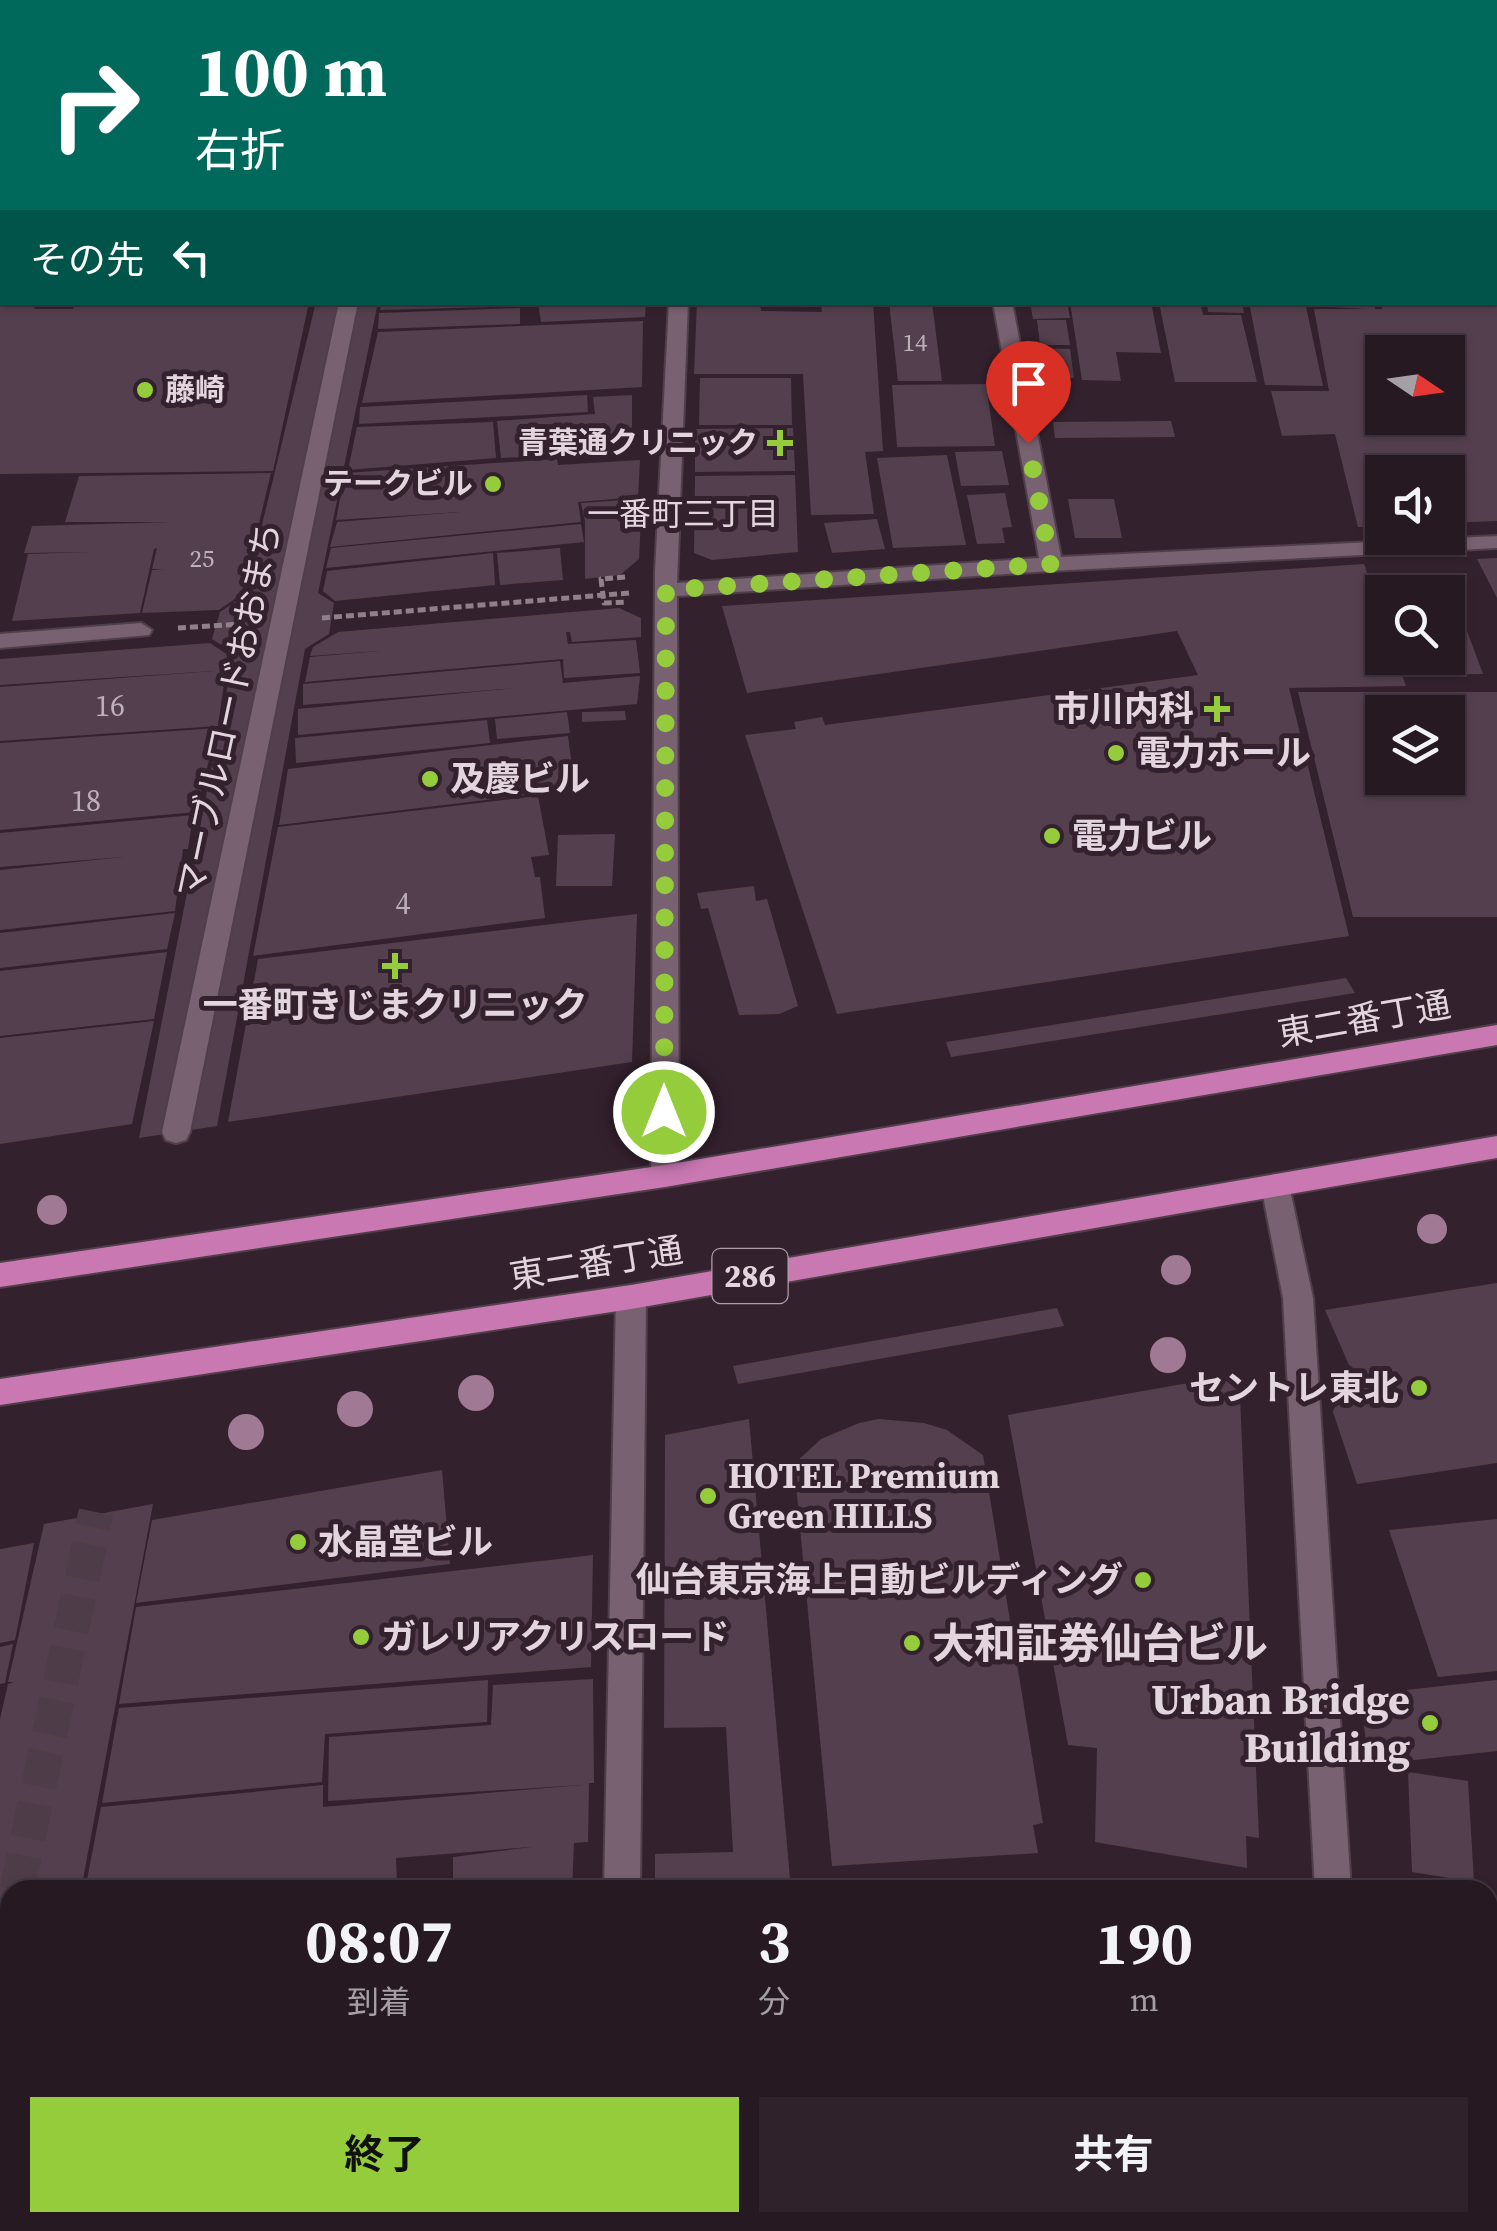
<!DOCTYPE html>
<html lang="ja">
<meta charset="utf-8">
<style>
:root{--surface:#271922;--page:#2f222a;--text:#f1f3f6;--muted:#a4a0a5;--line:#433840;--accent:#94cc3b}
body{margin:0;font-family:"Source Serif 4","Noto Sans JP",serif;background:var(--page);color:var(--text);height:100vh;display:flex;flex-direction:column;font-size:38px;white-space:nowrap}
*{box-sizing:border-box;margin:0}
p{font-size:32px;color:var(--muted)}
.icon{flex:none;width:55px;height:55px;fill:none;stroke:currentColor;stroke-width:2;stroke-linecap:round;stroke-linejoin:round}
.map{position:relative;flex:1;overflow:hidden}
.drawer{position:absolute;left:0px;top:1880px;width:1498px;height:352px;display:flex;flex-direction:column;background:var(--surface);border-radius:30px 30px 0 0;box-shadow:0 2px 8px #0004,0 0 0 2px var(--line)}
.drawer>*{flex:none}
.top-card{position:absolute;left:0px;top:0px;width:1498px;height:305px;box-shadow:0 2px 8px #0004,0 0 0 2px var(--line);background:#00695c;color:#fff;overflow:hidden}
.needle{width:65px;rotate:103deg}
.fabs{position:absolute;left:1365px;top:335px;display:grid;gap:20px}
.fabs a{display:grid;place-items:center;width:100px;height:100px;border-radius:0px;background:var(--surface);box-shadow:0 2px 8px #0004,0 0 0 2px var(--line);font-size:50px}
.pin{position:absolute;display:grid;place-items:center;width:85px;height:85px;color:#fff;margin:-102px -42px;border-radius:50% 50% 50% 0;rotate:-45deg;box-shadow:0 0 10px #0007}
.pin .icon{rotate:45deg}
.me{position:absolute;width:110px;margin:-55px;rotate:0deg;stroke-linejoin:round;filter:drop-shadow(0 0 8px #0008)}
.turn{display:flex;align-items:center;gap:35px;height:210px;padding:0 30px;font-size:45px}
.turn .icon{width:130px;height:130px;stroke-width:2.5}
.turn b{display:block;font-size:70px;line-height:85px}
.then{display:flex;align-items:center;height:95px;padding:0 30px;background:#0003;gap:20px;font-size:38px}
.eta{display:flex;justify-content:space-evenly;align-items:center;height:170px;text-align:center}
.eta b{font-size:60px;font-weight:700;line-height:70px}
.primary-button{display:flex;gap:20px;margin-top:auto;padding:20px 30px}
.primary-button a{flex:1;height:115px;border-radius:0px;background:var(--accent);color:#111;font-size:40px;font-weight:700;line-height:115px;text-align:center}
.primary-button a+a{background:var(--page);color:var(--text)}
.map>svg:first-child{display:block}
</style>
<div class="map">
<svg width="1497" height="2231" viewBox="0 0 1497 2231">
<rect width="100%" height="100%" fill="#34212e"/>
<g fill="#543f4e" fill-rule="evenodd">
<polygon points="0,302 37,302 34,309 73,309 75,302 309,302 273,471 0,474"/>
<polygon points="316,302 378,302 318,593 334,603 329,634 305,649 217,1126 139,1138 234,653 212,639 220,612 245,595"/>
<polygon points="382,302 532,302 532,306 380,310"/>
<polygon points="538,302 646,302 645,317 541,322"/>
<polygon points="697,302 760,302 761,311 822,312 821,302 873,302 883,451 865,452 874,514 811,515 803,374 694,374"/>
<polygon points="889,302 932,302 942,381 898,381"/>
<polygon points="1030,302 1067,302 1070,318 1033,319"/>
<polygon points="1070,302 1151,302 1161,353 1116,352 1121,381 1082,380"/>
<polygon points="1159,302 1200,302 1203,315 1241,315 1257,382 1175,382"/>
<polygon points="1207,302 1242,302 1244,313 1208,312"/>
<polygon points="1249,302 1305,302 1323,386 1265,385"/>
<path d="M 1315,302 L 1374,302 L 1375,309 L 1382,309 L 1381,302 L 1497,302 L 1497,521 L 1448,523 L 1448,472 L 1382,472 L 1382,526 L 1358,527 L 1335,434 L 1282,436 L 1271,391 L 1329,391 L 1314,309 L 1367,309 L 1314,306 ZM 1382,352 L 1448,352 L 1448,418 L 1382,418 Z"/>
<polygon points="520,308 520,324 378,329 379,313"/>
<polygon points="1037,320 1066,320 1070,345 1040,345"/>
<polygon points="643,321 642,387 362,403 378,332"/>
<polygon points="1039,348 1070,349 1074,378 1042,378"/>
<polygon points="700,378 791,378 792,425 699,425"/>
<polygon points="986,384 995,446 897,447 892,385"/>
<polygon points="587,395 588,412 359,424 360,407"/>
<polygon points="632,395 632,451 501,458 497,421 595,414 593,397"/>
<polygon points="1171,421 1175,437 1055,438 1053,422"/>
<polygon points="493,422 496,458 348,470 357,427"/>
<polygon points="793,428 795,471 695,472 695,429"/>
<polygon points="1002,451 1009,485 961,486 955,452"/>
<polygon points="947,455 966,545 893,548 877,458"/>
<polygon points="557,459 558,465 640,460 638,497 578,502 581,522 330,547 337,522 460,512 336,520 345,473"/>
<polygon points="271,473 242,594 219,610 142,613 152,570 164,570 152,569 157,548 154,549 140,613 12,621 28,554 92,552 24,553 32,526 172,522 65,522 79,476"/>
<polygon points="795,475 798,552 712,560 694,553 695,476"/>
<polygon points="1005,493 1012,527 1002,528 1005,543 977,544 967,495"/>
<polygon points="638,499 641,517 612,519 641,519 639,559 620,575 585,579 585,521 581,503"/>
<polygon points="1068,499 1114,499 1122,538 1075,538"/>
<polygon points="877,519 885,549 832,553 824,523"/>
<polygon points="581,524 584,542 326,568 331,548"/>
<polygon points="560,548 563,580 500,585 497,553"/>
<polygon points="493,553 495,585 335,601 323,591 327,571"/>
<polygon points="1497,558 1497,598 1477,559"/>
<polygon points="1364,564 1382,617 1382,658 1396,658 1406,686 1289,688 1349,936 837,1014 745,735 796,729 794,722 822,717 825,725 1198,675 1177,631 747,693 722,606"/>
<polygon points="619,608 641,618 641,637 572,642 570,632 566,632 568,644 636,640 640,673 564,678 563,659 305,682 310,657 380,651 310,656 313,647 338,632"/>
<polygon points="1461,615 1483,674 1413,675 1407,658 1448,658 1448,616"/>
<polygon points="210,643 228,655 218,726 0,741 0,687 214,671 0,685 0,659"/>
<polygon points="560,661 563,683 640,676 637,704 298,735 298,709 515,688 303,705 303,684"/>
<path d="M 1298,692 L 1497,692 L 1497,917 L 1353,917 ZM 1382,712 L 1448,712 L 1448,778 L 1382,778 Z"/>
<polygon points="625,711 626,720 582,722 582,712"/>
<polygon points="567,712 570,733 497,739 495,719"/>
<polygon points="487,720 490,743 296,763 295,738"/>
<polygon points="217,728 196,812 0,830 0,743"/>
<polygon points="568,736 575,789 279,825 288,769"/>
<polygon points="538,796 549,855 531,857 535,877 540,877 545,918 253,956 278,827"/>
<polygon points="193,815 188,849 183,849 175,911 0,930 0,870 123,857 0,867 0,833"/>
<polygon points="615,834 612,886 556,886 558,835"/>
<polygon points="754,886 756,901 767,899 798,1006 779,1014 739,1015 708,908 701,909 697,893"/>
<polygon points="175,913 167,949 0,968 0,933"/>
<polygon points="637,914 632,1062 228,1122 258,959"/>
<polygon points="167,952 154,1019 0,1036 0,971"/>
<polygon points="1346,978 1355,993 951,1057 946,1042"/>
<polygon points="154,1021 132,1124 0,1144 0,1038"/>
<polygon points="1497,1283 1497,1463 1357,1484 1333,1412 1349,1365 1325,1310"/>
<polygon points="1057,1308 1064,1326 738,1384 733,1366"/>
<polygon points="1239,1374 1259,1838 1246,1836 1247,1868 1095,1842 1097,1748 1068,1745 1008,1415"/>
<polygon points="749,1419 791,1890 655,1890 655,1854 733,1852 726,1727 664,1728 665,1435"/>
<polygon points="879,1419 924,1423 947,1430 983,1455 1043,1823 1033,1825 1038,1853 832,1866 794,1464 821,1439 859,1423"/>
<polygon points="442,1470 450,1564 136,1603 152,1520"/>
<polygon points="153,1504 81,1890 10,1890 10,2222 18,2222 17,2231 0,2231 0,1719 8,1684 14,1682 8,1682 44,1524"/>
<polygon points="1497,1519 1497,1671 1438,1677 1389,1530"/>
<polygon points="34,1543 15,1640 0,1643 0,1549"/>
<polygon points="593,1555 591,1667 119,1704 136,1607"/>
<polygon points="13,1644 5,1683 0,1684 0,1647"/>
<polygon points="593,1679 594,1783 589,1783 588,1842 574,1843 572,1890 416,1890 453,1884 453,1857 531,1847 396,1858 397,1885 347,1890 85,1890 101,1807 323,1785 323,1807 582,1785 328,1801 329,1737 491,1725 493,1685"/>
<polygon points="488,1680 487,1722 325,1734 322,1782 102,1803 119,1708"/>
<polygon points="1497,1680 1497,1751 1369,1765 1360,1695"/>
<polygon points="1408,1772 1468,1781 1474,1882 1412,1872"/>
<polygon points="1488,1922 1497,1923 1497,2231 1427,2231 1427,2222 1488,2222"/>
<polygon points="22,2222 358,2222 358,2224 322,2231 20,2231"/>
<polygon points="410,2222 579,2222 579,2231 373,2231"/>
<rect x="654" y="2222" width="94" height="9"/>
<polygon points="1053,2222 1289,2222 1290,2231 1053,2231"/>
</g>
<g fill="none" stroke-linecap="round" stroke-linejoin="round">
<g stroke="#4e3c48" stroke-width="35" stroke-dasharray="35 18" stroke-linecap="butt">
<polyline points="17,1890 96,1512"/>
<polyline points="0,1974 10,1926"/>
</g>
<g stroke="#4f3f4a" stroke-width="4">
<g id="pedestrian">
<rect x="1495" y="209" width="2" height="10"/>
<rect x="0" y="232" width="2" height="10"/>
<polygon points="339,302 358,302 190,1132 186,1140 176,1143 166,1140 162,1132"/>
</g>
</g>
<g stroke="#4f3f4a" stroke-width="4">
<g id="minor">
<rect x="684" y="0" width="16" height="2"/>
<rect x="936" y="0" width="16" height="2"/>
<polygon points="669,302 688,302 677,583 1039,558 993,302 1012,302 1061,557 1497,536 1497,548 1051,571 677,596 679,1176 675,1184 665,1187 655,1184 651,1176 655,572"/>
<polygon points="141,623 152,630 149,635 0,648 0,634"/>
<polygon points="1275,1174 1285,1177 1289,1185 1313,1298 1351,1890 1315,1890 1283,1298 1261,1185 1265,1177"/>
<polygon points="631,1285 641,1288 646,1297 640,1890 604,1890 616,1297 621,1288"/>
<rect x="596" y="2222" width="40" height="9"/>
<polygon points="1334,2222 1374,2222 1375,2231 1335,2231"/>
</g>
</g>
<g stroke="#4f3f4a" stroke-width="4">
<g id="trunk">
<polygon points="1461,0 1477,0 1478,2 1462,2"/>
<polygon points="1495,51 1497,52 1497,65 1495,64"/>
<polygon points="1497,1025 1497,1045 665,1187 0,1287 0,1263 665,1165"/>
<polygon points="1497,1136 1497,1158 631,1309 0,1405 0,1379 631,1285"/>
</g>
</g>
<g stroke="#90808a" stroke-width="5" stroke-dasharray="8 4" stroke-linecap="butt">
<polyline points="625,577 601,579 604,603 627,602"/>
<polyline points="322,618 629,593"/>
<polyline points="178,628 240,624"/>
</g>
<use href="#pedestrian" fill="#786170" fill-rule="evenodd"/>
<use href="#minor" fill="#786170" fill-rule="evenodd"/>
<use href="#trunk" fill="#c978b2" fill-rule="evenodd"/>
</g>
<g fill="#a07a94">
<circle cx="52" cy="1210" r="15"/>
<circle cx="1432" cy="1229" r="15"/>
<circle cx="1176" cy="1270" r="15"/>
<circle cx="1168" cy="1355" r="18"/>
<circle cx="476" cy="1393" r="18"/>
<circle cx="355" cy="1409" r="18"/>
<circle cx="246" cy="1432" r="18"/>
</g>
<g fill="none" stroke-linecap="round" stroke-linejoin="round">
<polyline stroke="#94cc3b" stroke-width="18" stroke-dasharray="0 32.4" points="664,1112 666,590 1051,564 1028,443"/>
</g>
<g fill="#94cc3b" stroke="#34212e" stroke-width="4">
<circle cx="145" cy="390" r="10"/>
<path d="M775 428h10v10h10v10h-10v10h-10v-10h-10v-10h10z"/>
<circle cx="493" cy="484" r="10"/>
<path d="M1212 694h10v10h10v10h-10v10h-10v-10h-10v-10h10z"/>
<circle cx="1116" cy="753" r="10"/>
<circle cx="430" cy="779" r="10"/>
<circle cx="1052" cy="836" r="10"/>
<path d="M390 951h10v10h10v10h-10v10h-10v-10h-10v-10h10z"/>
<circle cx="1419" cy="1388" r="10"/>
<circle cx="708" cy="1496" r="10"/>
<circle cx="298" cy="1542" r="10"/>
<circle cx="1143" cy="1580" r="10"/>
<circle cx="361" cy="1637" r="10"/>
<circle cx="912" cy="1643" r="10"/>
<circle cx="1430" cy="1723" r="10"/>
</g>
<g text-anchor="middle" stroke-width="10" stroke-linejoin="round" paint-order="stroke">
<g font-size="25" fill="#beb0b9">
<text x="915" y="351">14</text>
<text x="202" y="567">25</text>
</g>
<g font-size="30" font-weight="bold" fill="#e2d5dd" stroke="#34212e" text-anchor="end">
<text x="165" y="400" text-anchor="start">藤崎</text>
<text x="758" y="453">青葉通クリニック</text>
<text x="473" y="494">テークビル</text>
</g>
<g font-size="30" fill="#beb0b9">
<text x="110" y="716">16</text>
<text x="86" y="811">18</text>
<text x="403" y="914">4</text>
</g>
<g font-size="32" fill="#e2d5dd" stroke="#34212e">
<text x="683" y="525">一番町三丁目</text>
</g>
<rect fill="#34212e" stroke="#ae9fa8" stroke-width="2.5" x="712.5" y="1249" width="75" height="54" rx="8"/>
<g font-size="32" font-weight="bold" fill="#e2d5dd">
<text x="750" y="1287">286</text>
</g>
<g font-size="35" font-weight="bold" fill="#e2d5dd" stroke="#34212e" text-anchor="start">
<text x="1194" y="721" text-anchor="end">市川内科</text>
<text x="1136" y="765">電力ホール</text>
<text x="450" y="791">及慶ビル</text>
<text x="1072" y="848">電力ビル</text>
<text x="395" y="1017" text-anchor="middle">一番町きじまクリニック</text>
<text x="1399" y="1400" text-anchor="end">セントレ東北</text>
<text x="728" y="1488">HOTEL Premium<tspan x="728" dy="40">Green HILLS</tspan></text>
<text x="318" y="1554">水晶堂ビル</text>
<text x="1123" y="1592" text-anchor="end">仙台東京海上日動ビルディング</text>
<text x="381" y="1649">ガレリアクリスロード</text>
</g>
<g font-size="35" fill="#e2d5dd" stroke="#34212e">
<text transform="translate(229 710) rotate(-78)" y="12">マーブルロードおおまち</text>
<text transform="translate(1364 1019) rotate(-10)" y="12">東二番丁通</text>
<text transform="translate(596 1263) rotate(-9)" y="12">東二番丁通</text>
</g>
<g font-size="42" font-weight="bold" fill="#e2d5dd" stroke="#34212e" text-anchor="start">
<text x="932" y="1658">大和証券仙台ビル</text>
<text x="1410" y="1714" text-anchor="end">Urban Bridge<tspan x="1410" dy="48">Building</tspan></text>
</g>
</g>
</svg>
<div class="fabs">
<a><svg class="needle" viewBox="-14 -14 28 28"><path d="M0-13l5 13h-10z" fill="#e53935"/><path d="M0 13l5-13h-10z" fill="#a4a0a5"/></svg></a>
<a><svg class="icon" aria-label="sound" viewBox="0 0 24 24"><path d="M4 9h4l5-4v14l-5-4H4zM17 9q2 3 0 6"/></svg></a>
<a><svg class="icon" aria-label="search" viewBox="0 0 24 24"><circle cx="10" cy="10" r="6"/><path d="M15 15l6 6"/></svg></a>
<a><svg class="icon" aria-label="layers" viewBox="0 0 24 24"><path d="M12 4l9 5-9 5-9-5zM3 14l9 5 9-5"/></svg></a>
</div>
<div class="pin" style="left:1028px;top:443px;background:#d93025"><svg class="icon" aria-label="arrive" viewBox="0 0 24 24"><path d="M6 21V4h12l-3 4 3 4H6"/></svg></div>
<svg class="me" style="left:664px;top:1112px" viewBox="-20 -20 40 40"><circle r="17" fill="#94cc3b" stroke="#fff" stroke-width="3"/><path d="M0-11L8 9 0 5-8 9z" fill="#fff"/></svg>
<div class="top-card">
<div class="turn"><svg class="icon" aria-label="right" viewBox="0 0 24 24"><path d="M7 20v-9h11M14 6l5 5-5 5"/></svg><div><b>100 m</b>右折</div></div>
<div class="then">その先<svg class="icon" aria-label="left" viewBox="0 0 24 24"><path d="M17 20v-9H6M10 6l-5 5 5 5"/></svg></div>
</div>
<section class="drawer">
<div class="eta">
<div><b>08:07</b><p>到着</p></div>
<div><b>3</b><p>分</p></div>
<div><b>190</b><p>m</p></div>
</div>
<div class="primary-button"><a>終了</a><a>共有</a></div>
</section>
</div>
